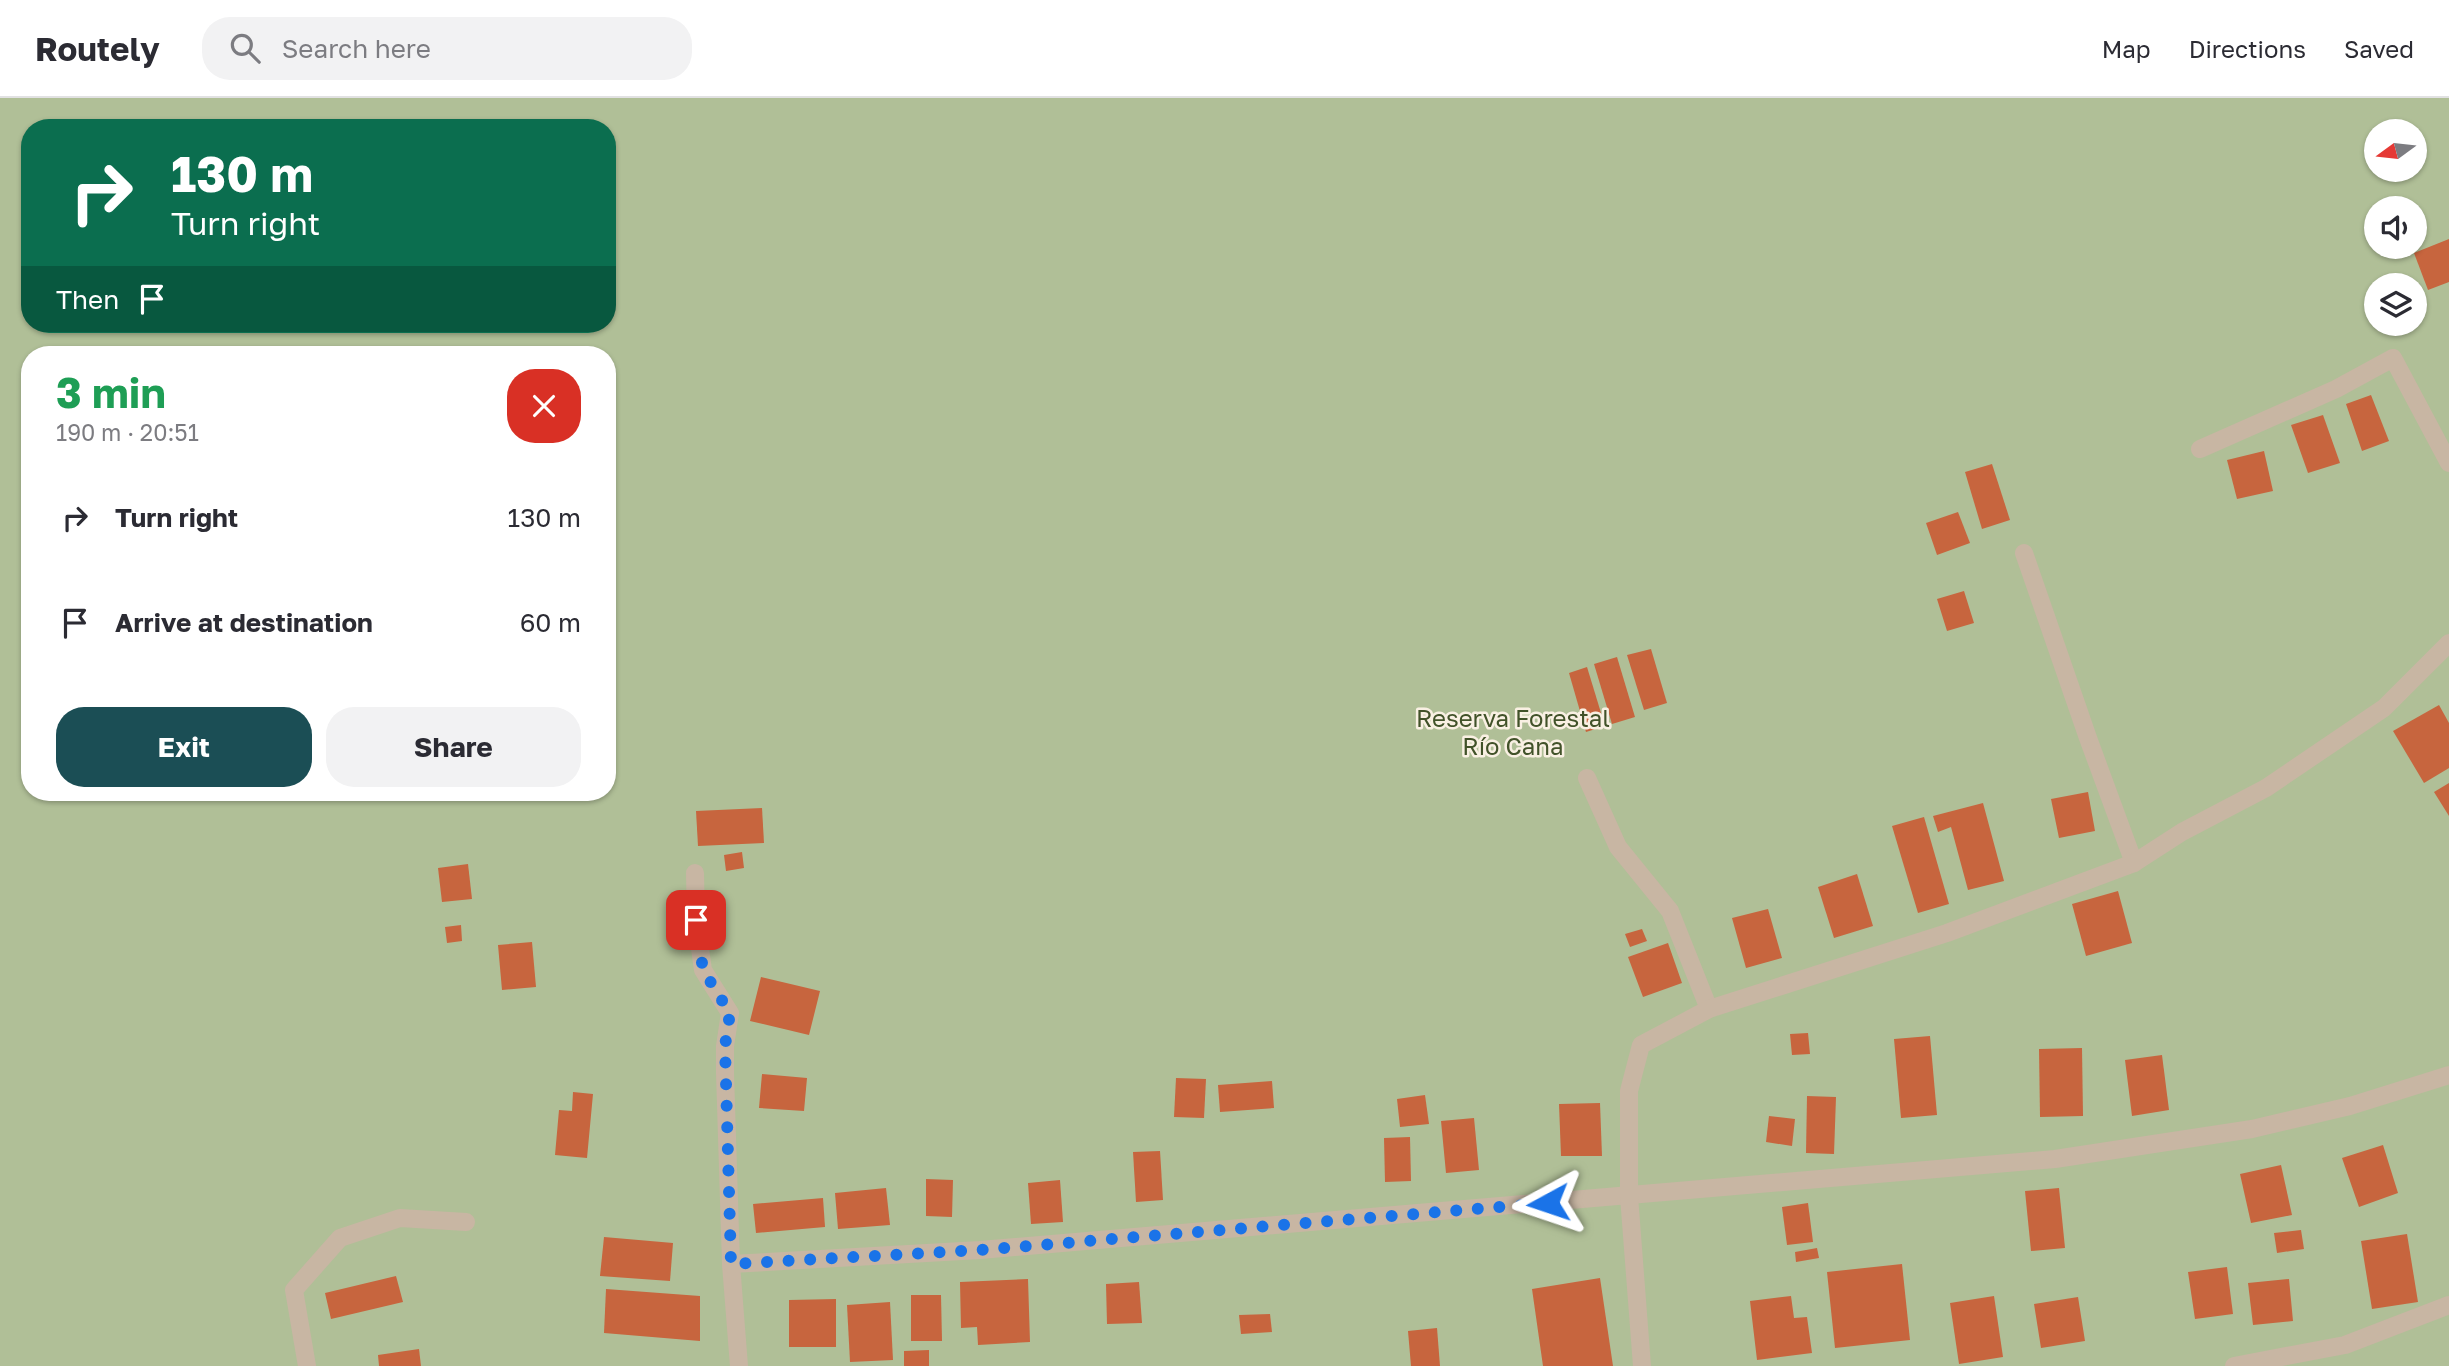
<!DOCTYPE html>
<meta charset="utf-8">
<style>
:root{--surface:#fff;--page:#f2f2f3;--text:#2b2b33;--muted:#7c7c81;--line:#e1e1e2;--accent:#1b4e55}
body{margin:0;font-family:"Golos Text",sans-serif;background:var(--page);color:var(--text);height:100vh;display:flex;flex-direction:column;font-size:26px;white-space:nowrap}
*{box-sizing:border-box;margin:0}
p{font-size:23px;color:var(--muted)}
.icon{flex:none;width:38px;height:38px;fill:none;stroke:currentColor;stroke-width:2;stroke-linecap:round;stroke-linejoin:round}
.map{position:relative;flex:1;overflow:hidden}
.sheet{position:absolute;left:21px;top:248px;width:595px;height:455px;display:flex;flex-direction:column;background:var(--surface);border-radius:28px;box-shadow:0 2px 5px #0004}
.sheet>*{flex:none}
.hud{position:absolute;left:21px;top:21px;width:595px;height:214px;border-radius:28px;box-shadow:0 2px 5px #0004;background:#0b6e4f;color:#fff;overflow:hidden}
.needle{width:46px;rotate:255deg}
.tools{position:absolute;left:2364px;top:21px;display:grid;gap:14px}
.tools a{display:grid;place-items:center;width:63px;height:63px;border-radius:50%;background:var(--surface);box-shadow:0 2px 5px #0004;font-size:35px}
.pin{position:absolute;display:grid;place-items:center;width:60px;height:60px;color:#fff;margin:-30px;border-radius:14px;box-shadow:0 4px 10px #0006}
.me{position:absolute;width:77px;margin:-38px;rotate:265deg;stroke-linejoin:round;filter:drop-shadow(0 0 5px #0008)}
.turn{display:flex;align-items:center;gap:24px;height:147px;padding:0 35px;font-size:32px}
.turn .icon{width:91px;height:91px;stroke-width:2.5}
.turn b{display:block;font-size:49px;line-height:60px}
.then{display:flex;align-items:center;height:66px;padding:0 35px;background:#0003;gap:14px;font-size:26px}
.round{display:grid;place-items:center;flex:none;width:74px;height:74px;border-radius:28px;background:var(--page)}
.overview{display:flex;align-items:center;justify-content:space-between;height:119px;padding:0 35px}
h1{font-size:42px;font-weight:700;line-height:52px;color:#1e9e55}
.primary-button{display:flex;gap:14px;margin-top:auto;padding:14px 35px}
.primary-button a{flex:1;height:80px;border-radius:28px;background:var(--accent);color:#fff;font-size:28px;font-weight:700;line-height:80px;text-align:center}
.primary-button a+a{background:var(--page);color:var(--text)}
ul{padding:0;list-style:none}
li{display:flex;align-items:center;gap:21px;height:105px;padding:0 35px}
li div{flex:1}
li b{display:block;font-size:26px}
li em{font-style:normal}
header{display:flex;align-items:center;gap:42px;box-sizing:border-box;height:98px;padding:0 35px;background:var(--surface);border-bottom:2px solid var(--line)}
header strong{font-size:33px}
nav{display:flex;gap:38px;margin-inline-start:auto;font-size:24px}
.search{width:490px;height:63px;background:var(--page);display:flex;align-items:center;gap:18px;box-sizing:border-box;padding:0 24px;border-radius:28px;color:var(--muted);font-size:26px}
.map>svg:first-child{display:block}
</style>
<header>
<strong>Routely</strong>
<div class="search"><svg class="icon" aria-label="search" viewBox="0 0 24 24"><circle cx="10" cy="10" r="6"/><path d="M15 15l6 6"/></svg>Search here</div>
<nav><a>Map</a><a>Directions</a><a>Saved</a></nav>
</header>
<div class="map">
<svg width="2449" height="1268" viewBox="0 0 2449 1268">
<rect width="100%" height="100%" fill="#f1e6d7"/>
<path fill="#b0bf97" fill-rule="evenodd" d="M 0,0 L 2449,0 L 2449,1268 L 0,1268 ZM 30,30 L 607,30 L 607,226 L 30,226 ZM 2376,33 L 2415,33 L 2415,72 L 2376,72 ZM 2376,110 L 2415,110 L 2415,149 L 2376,149 ZM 2376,187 L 2415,187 L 2415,226 L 2376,226 ZM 30,257 L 607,257 L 607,695 L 30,695 Z"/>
<g fill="#c7653e">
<polygon points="2449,141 2449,184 2428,192 2414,155"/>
<polygon points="2371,297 2389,343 2362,353 2346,306"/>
<polygon points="2323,317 2340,365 2308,375 2291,327"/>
<polygon points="2264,353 2273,393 2237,401 2227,362"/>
<polygon points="1992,366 2010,422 1982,431 1965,374"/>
<polygon points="1958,414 1970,445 1937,457 1926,425"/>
<polygon points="1964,493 1974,525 1947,533 1937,501"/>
<polygon points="1651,551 1667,605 1644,612 1627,557"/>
<polygon points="1617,559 1635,619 1612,626 1594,566"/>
<polygon points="1587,569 1605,628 1586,634 1569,575"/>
<polygon points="2439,607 2449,625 2449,670 2424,685 2393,633"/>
<polygon points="2449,685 2449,718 2434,694"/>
<polygon points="2088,694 2095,733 2059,740 2051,701"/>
<polygon points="1983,705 2004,783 1968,792 1951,729 1938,734 1933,718"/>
<polygon points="762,710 764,745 698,748 696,713"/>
<polygon points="1924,719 1949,806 1918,815 1892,728"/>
<polygon points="742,754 744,770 726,773 724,757"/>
<polygon points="468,766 472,801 442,804 438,770"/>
<polygon points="1857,776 1873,828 1834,840 1818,789"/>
<polygon points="2118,793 2132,845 2086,858 2072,806"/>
<polygon points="1768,811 1782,860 1746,870 1732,820"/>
<polygon points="461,827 462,843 447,845 445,829"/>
<polygon points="1642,831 1647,843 1630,849 1625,836"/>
<polygon points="532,844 536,889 502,892 498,847"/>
<polygon points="1668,845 1682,885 1643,899 1628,859"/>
<polygon points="761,879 820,893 809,937 750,923"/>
<polygon points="1808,935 1810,956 1792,957 1790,936"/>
<polygon points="1930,938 1937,1017 1901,1020 1894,941"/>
<polygon points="2082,950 2083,1018 2040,1019 2039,951"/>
<polygon points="2162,957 2169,1012 2132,1018 2125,962"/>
<polygon points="762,976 807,980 804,1013 759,1010"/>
<polygon points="1176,980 1206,981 1204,1020 1174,1019"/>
<polygon points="1272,983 1274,1010 1220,1014 1218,987"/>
<polygon points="573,994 593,996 587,1060 555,1057 559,1012 572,1013"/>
<polygon points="1425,997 1429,1026 1400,1029 1397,1001"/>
<polygon points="1807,998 1836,999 1834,1056 1806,1055"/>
<polygon points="1600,1005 1602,1058 1561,1058 1559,1006"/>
<polygon points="1769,1018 1795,1021 1792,1048 1766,1044"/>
<polygon points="1474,1020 1479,1072 1446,1075 1441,1023"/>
<polygon points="1410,1039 1411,1083 1385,1084 1384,1040"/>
<polygon points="2383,1047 2398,1095 2359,1109 2342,1060"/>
<polygon points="1160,1053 1163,1102 1136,1104 1133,1054"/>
<polygon points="2281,1067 2292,1117 2251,1125 2240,1076"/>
<polygon points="926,1081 953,1082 952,1119 926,1118"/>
<polygon points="1060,1082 1063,1124 1031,1126 1028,1085"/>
<polygon points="886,1090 890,1127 838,1131 835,1095"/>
<polygon points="2059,1090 2065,1150 2031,1153 2025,1093"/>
<polygon points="823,1100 825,1129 756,1135 753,1106"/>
<polygon points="1808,1105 1813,1144 1787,1147 1782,1109"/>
<polygon points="2301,1132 2304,1151 2277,1155 2274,1135"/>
<polygon points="2407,1136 2418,1204 2372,1211 2361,1143"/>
<polygon points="604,1139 673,1145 670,1183 600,1178"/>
<polygon points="1817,1150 1819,1160 1796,1164 1795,1154"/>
<polygon points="1902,1166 1910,1242 1835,1250 1827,1174"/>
<polygon points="2227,1169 2233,1216 2195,1221 2188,1174"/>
<polygon points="396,1178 403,1204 331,1221 325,1195"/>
<polygon points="1600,1180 1613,1268 1543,1268 1532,1191"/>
<polygon points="1028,1181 1030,1244 978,1247 977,1229 961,1230 960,1184"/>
<polygon points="2289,1181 2293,1223 2253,1227 2248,1185"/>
<polygon points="1139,1184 1142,1225 1107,1226 1106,1186"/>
<polygon points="606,1191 700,1198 700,1243 604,1235"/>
<polygon points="911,1197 941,1197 942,1243 911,1243"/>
<polygon points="1791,1198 1794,1220 1807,1219 1812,1255 1757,1262 1750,1203"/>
<polygon points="1994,1198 2003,1259 1959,1266 1950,1205"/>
<polygon points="2078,1199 2085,1243 2041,1250 2034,1206"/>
<polygon points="836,1201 836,1249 789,1249 789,1202"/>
<polygon points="890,1204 893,1262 850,1264 847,1207"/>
<polygon points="1270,1216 1272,1234 1241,1236 1239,1217"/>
<polygon points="1437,1230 1440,1268 1411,1268 1408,1233"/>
<polygon points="419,1251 421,1268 379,1268 378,1257"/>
<polygon points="929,1252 929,1268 904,1268 904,1253"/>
</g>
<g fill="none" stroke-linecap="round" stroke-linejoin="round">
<g stroke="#c8b6a3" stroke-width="18">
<polyline points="2200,351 2336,291 2393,260 2449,365"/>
<polyline points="2024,455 2088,640 2134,765"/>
<polyline points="1587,680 1618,749 1670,813 1709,911"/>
<polyline points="695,775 696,822 703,872 730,915 725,948 725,975 731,1166 739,1268"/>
<polyline points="731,1166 980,1152 2055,1061 2252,1031 2350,1008 2449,977"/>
<polyline points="307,1268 294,1192 340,1140 400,1120 466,1124"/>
<polyline points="1642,1268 1629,1098 1629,993 1641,947 1709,911 1947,835 2134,765 2182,734 2266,690 2384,610 2449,545"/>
<polyline points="2234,1268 2345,1247 2449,1207"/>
</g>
</g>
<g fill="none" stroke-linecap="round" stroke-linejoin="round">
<polyline stroke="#1a73e8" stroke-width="12" stroke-dasharray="0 21.6" points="696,822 703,872 730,915 725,948 731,1166 980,1152 1548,1105"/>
</g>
<g text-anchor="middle" stroke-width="5" stroke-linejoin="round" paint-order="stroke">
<g font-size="24" fill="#415229" stroke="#f9f0e3">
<text x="1513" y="629">Reserva Forestal<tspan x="1513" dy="28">Río Cana</tspan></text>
</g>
</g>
</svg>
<div class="tools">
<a><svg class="needle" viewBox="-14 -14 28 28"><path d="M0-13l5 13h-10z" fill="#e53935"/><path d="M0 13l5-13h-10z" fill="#7c7c81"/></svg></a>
<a><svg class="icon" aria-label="sound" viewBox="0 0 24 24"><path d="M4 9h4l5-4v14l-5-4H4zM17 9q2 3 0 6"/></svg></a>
<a><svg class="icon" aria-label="layers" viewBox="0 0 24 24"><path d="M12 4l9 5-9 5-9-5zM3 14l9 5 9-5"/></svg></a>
</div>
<div class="pin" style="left:696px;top:822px;background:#d93025"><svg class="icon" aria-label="arrive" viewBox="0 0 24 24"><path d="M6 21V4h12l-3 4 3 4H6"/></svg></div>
<svg class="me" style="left:1548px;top:1105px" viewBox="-20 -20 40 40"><path d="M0-17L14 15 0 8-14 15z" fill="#1a73e8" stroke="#fff" stroke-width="4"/></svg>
<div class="hud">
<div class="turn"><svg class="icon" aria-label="right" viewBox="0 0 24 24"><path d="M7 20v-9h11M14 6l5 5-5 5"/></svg><div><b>130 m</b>Turn right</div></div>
<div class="then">Then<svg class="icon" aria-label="arrive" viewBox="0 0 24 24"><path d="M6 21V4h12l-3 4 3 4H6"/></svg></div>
</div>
<section class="sheet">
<div class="overview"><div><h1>3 min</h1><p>190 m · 20:51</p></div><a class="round" style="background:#d93025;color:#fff"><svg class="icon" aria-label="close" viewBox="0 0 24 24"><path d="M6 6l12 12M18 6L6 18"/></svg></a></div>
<ul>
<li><svg class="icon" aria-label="right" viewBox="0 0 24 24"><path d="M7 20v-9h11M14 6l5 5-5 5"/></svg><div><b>Turn right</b></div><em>130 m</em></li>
<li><svg class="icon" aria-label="arrive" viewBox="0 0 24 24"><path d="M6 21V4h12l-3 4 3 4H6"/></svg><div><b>Arrive at destination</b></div><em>60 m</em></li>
</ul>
<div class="primary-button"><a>Exit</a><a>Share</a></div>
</section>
</div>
